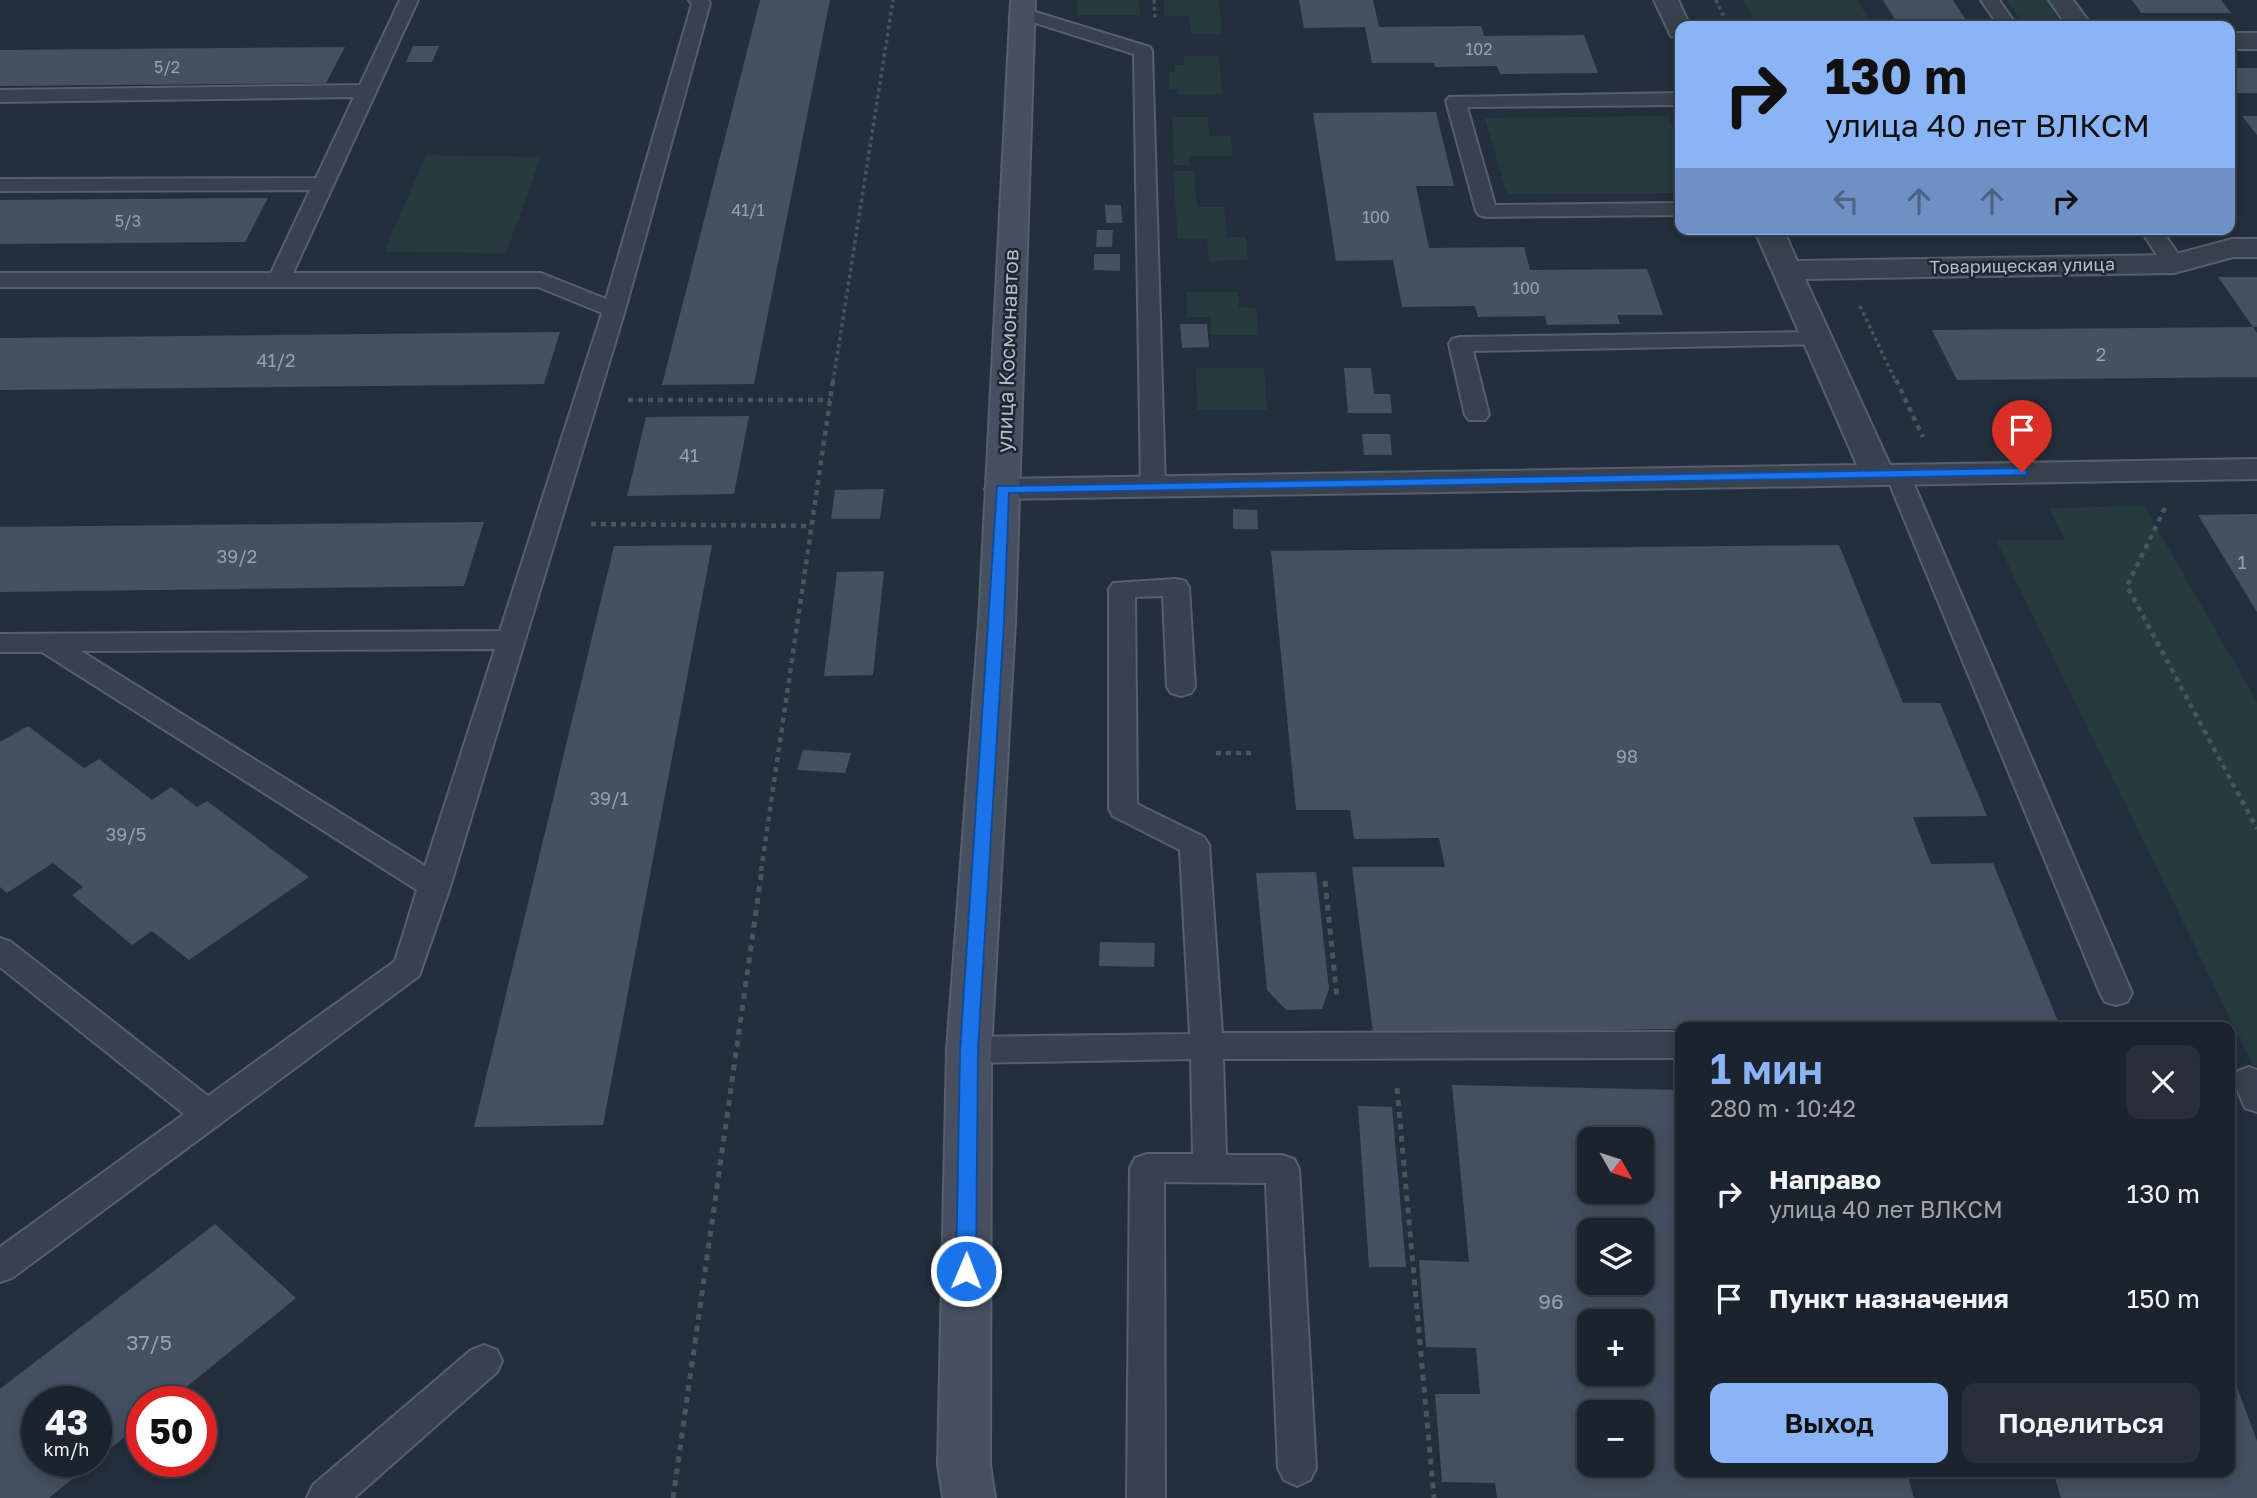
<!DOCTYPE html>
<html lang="ru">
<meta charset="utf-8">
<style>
:root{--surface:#1b232e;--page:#282f3a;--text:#f1f3f6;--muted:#a0a4aa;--line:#39404a;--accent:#8bb4f6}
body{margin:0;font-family:"Golos Text",sans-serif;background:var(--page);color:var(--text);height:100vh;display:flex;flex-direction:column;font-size:26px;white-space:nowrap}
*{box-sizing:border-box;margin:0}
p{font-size:23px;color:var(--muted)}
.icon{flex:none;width:38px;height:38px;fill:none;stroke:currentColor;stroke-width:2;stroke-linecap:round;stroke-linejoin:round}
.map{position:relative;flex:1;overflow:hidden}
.side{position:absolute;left:1675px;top:1022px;width:560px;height:455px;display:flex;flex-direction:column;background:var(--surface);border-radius:14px;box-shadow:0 4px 18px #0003,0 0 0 2px var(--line)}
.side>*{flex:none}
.hud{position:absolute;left:1675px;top:21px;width:560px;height:214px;border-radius:14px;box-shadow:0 4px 18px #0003,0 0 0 2px var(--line);background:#8bb4f6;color:#111;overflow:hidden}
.needle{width:46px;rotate:129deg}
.tools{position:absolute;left:1577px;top:1127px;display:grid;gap:14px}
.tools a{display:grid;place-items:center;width:77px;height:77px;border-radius:14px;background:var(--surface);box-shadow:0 4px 18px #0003,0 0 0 2px var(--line);font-size:35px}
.speed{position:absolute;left:21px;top:1386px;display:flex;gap:14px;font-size:35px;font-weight:700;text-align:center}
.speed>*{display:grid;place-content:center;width:91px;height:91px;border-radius:50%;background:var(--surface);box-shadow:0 4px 18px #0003,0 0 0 2px var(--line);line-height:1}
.speed small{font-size:18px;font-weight:400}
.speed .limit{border:10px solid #d22;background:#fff;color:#111}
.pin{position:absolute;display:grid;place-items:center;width:60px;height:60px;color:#fff;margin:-72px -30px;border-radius:50% 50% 50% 0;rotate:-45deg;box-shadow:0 0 7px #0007}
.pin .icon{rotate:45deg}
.me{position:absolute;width:77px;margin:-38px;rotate:1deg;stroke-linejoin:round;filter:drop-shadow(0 0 5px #0008)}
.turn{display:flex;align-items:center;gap:24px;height:147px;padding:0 35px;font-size:32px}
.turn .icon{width:91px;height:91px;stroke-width:2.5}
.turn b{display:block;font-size:49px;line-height:60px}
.lanes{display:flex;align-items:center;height:66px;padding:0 35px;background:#0003;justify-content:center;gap:35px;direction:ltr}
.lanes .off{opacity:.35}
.round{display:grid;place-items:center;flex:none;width:74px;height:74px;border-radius:14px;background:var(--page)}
.head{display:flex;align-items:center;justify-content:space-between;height:119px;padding:0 35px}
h1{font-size:42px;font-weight:600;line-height:52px;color:var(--accent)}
.button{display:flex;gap:14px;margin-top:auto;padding:14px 35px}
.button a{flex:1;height:80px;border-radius:14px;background:var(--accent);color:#111;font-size:28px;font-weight:600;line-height:80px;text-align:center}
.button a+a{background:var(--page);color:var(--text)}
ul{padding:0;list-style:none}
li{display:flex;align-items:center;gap:21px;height:105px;padding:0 35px}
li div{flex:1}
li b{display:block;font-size:26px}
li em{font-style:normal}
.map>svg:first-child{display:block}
</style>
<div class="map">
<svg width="2257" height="1498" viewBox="0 0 2257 1498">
<rect width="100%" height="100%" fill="#242f3d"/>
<g fill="#263b3e">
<polygon points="1077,0 1139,0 1140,15 1077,15"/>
<polygon points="1164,0 1219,0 1222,34 1191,34 1189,16 1164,16"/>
<polygon points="1744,0 1858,0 1872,26 1756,26"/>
<polygon points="2007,0 2047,0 2066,26 2024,26"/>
<polygon points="1184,56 1219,56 1222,94 1177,94 1177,89 1170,89 1169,72 1175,72 1175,65 1184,65"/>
<polygon points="1668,116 1680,145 1680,193 1507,194 1485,118"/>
<polygon points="1172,117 1208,117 1209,136 1231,136 1233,156 1189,156 1189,165 1174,165"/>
<polygon points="426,155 541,157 506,253 384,252"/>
<polygon points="1173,171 1194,171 1197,207 1224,207 1227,237 1246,237 1248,260 1209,261 1207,238 1178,239"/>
<polygon points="1851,229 2207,229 2209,232 1853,233"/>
<polygon points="1186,292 1238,292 1239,307 1256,308 1259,335 1211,335 1210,317 1187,317"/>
<polygon points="1196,368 1264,368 1267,410 1197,410"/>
<polygon points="2144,506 2257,702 2257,1065 2253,1065 1996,540 2065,540 2049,508"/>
</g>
<g fill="#455161" fill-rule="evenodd">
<polygon points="760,0 830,0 754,384 662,385"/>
<polygon points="1299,0 1373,0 1379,27 1481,26 1484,36 1584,35 1598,73 1500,74 1497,66 1435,67 1434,63 1372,63 1365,27 1304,28"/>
<polygon points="1883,0 1953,0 1970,26 1899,26"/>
<polygon points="2132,0 2221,0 2231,13 2141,13"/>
<polygon points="413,46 439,46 432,62 406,62"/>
<polygon points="345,47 326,83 0,86 0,50"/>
<rect x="2230" y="68" width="27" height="25"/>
<polygon points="1436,112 1454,186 1416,186 1429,248 1524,247 1530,270 1647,269 1663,315 1617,315 1620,324 1547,325 1545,316 1478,317 1475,306 1402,307 1393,260 1336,261 1313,113"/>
<polygon points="2242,116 2257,116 2257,135"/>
<polygon points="268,198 245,242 0,244 0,200"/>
<polygon points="1105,205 1121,205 1122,223 1106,223"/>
<polygon points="1097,230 1113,230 1112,247 1096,247"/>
<polygon points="1094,254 1120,254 1120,271 1094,270"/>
<polygon points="2218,277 2257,277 2257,327 2253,327 2257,333 2257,377 1957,380 1932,330 2253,327"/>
<polygon points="1180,324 1207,324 1209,347 1182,348"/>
<polygon points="560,332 544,384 0,390 0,338"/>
<polygon points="1344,368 1371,368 1374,394 1390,394 1392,413 1348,413"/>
<polygon points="749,416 734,494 627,496 646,417"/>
<polygon points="1362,434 1390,434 1392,455 1364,455"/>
<polygon points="884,489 880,519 831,519 835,490"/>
<polygon points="1233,509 1257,510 1258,529 1233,529"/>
<polygon points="2257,514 2257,612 2198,515"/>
<polygon points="484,522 464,586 0,592 0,527"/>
<polygon points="712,545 603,1125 474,1127 614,546"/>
<polygon points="1839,545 1903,703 1940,703 1987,816 1913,817 1931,864 1993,863 2059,1024 1373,1033 1352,867 1445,867 1439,838 1354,839 1350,810 1296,810 1271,551"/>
<polygon points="884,571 873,675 824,676 837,572"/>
<polygon points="28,726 84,768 99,759 152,800 171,787 197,807 207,801 309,877 189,960 152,931 132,945 72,895 83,887 53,863 7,893 0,887 0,742"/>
<polygon points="803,750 851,753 845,773 797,770"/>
<polygon points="1316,872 1329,989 1322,1009 1286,1010 1267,990 1256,873"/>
<polygon points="1100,942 1155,943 1154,967 1099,966"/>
<path d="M 1452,1085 L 1680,1090 L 1680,1472 L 1907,1472 L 1914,1498 L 1497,1498 L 1495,1483 L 1442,1482 L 1435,1394 L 1480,1394 L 1476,1348 L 1426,1347 L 1419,1260 L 1469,1262 ZM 1589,1139 L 1642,1139 L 1642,1192 L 1589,1192 ZM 1589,1230 L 1642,1230 L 1642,1283 L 1589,1283 ZM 1589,1321 L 1642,1321 L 1642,1374 L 1589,1374 ZM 1589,1412 L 1642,1412 L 1642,1465 L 1589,1465 Z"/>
<polygon points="1358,1106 1392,1107 1406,1267 1369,1267"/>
<polygon points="215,1224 296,1298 168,1402 142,1402 142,1423 96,1460 96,1402 37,1402 37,1461 94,1461 49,1498 0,1498 0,1389"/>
<polygon points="2230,1368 2257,1441 2257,1498 2061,1498 2053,1472 2230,1472"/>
</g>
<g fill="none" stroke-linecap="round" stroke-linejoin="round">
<g stroke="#565f6b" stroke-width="4">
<g id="service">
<path d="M 400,0 L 418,0 L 293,273 L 541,273 L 606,299 L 692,4 L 689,0 L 708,0 L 710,3 L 625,310 L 450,887 L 419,976 L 12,1278 L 0,1282 L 0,1247 L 184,1114 L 0,967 L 0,938 L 11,942 L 208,1096 L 395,961 L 417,890 L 42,652 L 0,652 L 0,634 L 500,631 L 602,313 L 538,287 L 0,287 L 0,273 L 271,273 L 310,190 L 0,191 L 0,179 L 316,178 L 354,97 L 0,102 L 0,90 L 360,85 ZM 495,649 L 425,866 L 81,651 Z"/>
<polygon points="1981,0 1999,0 2017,26 1999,26"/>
<polygon points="1022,8 1150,47 1152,51 1165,487 1162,492 1153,494 1144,492 1141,487 1134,54 1016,17 1013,13 1016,9"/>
<polygon points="1680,93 1680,105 1467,107 1495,205 1680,203 1680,215 1486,217 1479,215 1476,211 1446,101 1449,97"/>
<polygon points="2140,229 2161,229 2185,264 2182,269 2166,269"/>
<polygon points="1817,332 1825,334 1828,339 1825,344 1473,351 1489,415 1485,420 1469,420 1465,415 1449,344 1452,339 1460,337"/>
<polygon points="1898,468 1907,470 1910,475 2132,993 2127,1002 2116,1005 2105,1002 2100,993 1886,475 1889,470"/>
<polygon points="1176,579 1185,581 1189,587 1195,687 1191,693 1181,696 1171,693 1167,687 1163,596 1135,597 1137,804 1204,837 1209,845 1222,1033 1680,1032 1680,1058 1223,1059 1226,1155 1282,1155 1294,1159 1299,1169 1316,1468 1310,1480 1297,1486 1284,1480 1278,1468 1266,1183 1164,1182 1165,1498 1127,1498 1130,1168 1135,1158 1147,1154 1193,1154 1191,1059 969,1063 958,1059 953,1050 958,1041 969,1037 1190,1034 1180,850 1113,816 1109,809 1109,589 1113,583"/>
<polygon points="2249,1067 2257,1070 2257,1112 2245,1108 2233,1080 2238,1071"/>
<polygon points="484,1345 497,1350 502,1361 497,1372 354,1498 307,1498 313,1485 471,1350"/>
</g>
</g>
<g stroke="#565f6b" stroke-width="4">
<g id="minor">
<polygon points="1654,0 1678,0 1690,26 1680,26 1680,39 1671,36"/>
<polygon points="2049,0 2073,0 2092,26 2067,26"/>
<rect x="2230" y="33" width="27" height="16"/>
<polygon points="1754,229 1783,229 1797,261 2173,255 2232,239 2257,239 2257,257 2233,257 2174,273 1805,279 1890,465 2257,459 2257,479 1002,499 990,496 985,489 990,482 1002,479 1857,465"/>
</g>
</g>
<g stroke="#565f6b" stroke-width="4">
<polygon id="secondary" points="1011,0 1035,0 1015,623 991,1050 990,1464 995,1498 943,1498 938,1464 947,1050 979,623"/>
</g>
<g stroke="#44585b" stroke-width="3.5" stroke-dasharray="3.5 3.5" stroke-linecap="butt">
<polyline points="1154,0 1155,20"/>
<polyline points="1716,0 1728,26"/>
<polyline points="1860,306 1896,382"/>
<polyline points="833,382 893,0"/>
</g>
<g stroke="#44585b" stroke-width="4.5" stroke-dasharray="5 5" stroke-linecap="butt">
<polyline points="1896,380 1923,437"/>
<polyline points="628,400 830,400"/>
<polyline points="2165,508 2127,586 2257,829"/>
<polyline points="591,524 810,526"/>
<polyline points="1216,753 1253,753"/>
<polyline points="761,871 833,380"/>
</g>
<g stroke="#44585b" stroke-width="5" stroke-dasharray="6 6" stroke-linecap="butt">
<polyline points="1325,881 1337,998"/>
<polyline points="1397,1088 1434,1498"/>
<polyline points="673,1498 762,869"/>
</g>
<use href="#service" fill="#38414d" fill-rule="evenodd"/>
<use href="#minor" fill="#38414d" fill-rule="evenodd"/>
<use href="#secondary" fill="#465060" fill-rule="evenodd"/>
</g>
<polygon fill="#1a73e8" stroke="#114b97" stroke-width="2" points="2022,468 2027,470 2027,475 1009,493 1004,623 978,1050 976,1271 973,1277 966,1280 959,1277 956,1271 960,1050 997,486"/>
<g text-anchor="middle" stroke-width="5" stroke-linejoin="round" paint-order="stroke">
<g font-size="16" fill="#98a1ae">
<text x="1479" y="55">102</text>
<text x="167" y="73">5/2</text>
<text x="748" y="216">41/1</text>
<text x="1376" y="223">100</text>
<text x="128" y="227">5/3</text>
<text x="1526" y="294">100</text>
</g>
<g font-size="18" fill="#b4bcc8" stroke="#1d2632">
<text transform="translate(2022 266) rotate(-1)" y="6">Товарищеская улица</text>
</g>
<g font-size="18" fill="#98a1ae">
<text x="2101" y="361">2</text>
<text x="276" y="367">41/2</text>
<text x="689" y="462">41</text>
<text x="237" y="563">39/2</text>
<text x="2242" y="569">1</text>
<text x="1627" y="763">98</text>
<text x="609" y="805">39/1</text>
<text x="126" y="841">39/5</text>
</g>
<g font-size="21" fill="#b4bcc8" stroke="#1d2632">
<text transform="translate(1008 351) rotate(-88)" y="7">улица Космонавтов</text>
</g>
<g font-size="21" fill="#98a1ae">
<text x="1551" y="1309">96</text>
<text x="149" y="1350">37/5</text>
</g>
</g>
</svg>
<div class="tools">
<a><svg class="needle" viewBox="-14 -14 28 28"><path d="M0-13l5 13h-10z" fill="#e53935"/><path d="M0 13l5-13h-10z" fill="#a0a4aa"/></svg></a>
<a><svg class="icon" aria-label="layers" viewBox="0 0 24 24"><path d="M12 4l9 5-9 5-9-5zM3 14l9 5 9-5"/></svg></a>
<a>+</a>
<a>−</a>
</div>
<div class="speed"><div>43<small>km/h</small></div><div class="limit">50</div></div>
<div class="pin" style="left:2022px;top:472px;background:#d93025"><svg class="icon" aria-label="arrive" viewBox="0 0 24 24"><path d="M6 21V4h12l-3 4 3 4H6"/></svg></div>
<svg class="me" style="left:966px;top:1271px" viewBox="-20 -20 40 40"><circle r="17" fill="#1a73e8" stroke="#fff" stroke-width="3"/><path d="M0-11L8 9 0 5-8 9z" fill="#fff"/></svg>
<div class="hud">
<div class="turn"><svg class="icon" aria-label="right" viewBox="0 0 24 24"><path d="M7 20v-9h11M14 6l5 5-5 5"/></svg><div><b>130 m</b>улица 40 лет ВЛКСМ</div></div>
<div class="lanes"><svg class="icon off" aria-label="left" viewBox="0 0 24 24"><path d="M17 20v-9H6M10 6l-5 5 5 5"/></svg><svg class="icon off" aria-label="ahead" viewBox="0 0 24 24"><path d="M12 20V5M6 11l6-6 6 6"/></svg><svg class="icon off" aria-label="ahead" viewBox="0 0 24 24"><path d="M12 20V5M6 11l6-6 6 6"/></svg><svg class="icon" aria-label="right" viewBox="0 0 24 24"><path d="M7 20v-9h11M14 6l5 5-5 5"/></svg></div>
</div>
<section class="side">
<div class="head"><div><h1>1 мин</h1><p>280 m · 10:42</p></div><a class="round"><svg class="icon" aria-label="close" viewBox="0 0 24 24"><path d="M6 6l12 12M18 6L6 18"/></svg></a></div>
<ul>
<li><svg class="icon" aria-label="right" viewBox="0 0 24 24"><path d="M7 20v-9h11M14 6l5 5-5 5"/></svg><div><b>Направо</b><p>улица 40 лет ВЛКСМ</p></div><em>130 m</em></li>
<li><svg class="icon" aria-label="arrive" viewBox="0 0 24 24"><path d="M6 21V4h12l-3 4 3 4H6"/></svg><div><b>Пункт назначения</b></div><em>150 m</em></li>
</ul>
<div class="button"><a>Выход</a><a>Поделиться</a></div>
</section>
</div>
